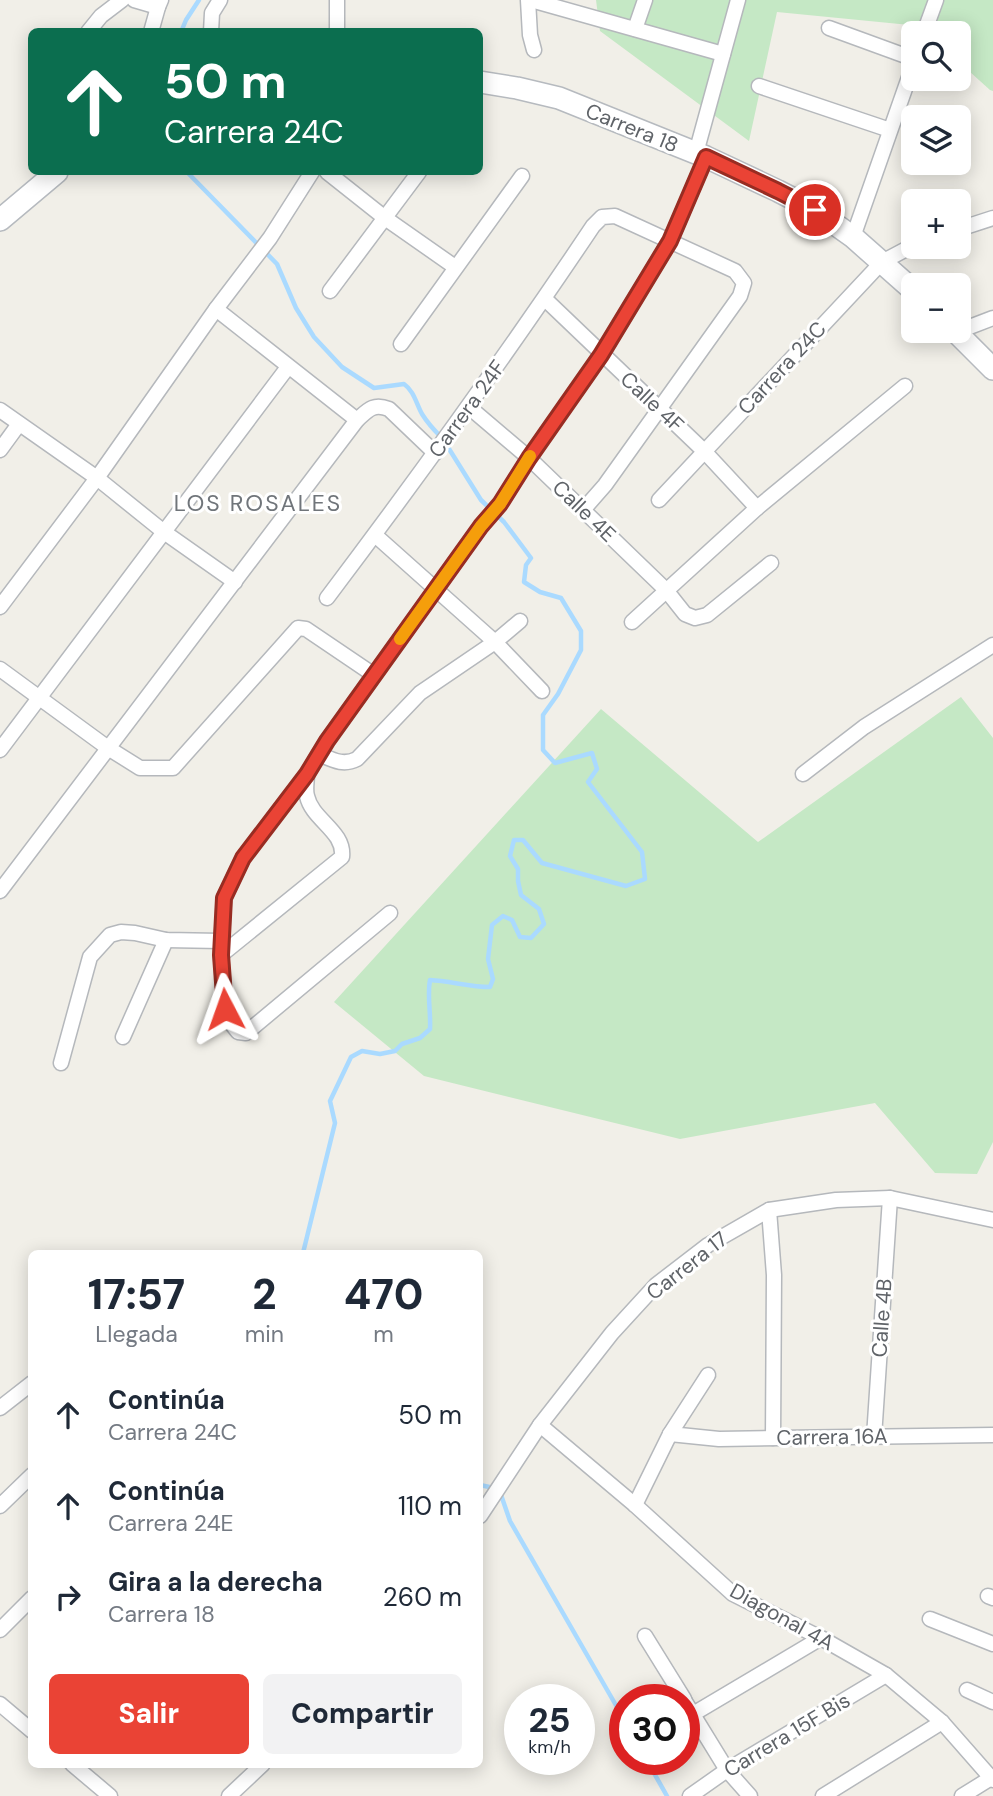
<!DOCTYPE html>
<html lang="es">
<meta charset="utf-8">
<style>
:root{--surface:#fff;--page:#f2f2f3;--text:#1f2937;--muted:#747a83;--accent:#ea4335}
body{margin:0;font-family:"DM Sans",sans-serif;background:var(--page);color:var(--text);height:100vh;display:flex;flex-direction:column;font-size:26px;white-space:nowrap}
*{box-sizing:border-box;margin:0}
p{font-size:23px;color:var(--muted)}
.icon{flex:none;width:38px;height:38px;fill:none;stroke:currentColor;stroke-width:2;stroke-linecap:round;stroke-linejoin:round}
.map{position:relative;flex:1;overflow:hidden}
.side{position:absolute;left:28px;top:1250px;width:455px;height:518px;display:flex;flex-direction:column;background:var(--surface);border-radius:10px;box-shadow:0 4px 18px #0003}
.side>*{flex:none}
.banner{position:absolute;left:28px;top:28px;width:455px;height:147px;border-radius:10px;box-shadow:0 4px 18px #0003;background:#0b6e4f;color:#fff;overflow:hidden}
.tools{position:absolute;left:901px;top:21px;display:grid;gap:14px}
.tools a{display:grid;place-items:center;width:70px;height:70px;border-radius:10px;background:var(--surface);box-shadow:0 4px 18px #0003;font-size:35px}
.speed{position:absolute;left:504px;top:1684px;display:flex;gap:14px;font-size:35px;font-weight:700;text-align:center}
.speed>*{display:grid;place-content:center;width:91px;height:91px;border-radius:50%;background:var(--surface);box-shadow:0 4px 18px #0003;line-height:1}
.speed small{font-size:18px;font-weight:400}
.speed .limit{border:10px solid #d22;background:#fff;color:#111}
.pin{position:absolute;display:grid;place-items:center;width:60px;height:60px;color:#fff;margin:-30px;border:4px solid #fff;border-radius:50%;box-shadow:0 2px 7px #0007}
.me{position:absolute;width:77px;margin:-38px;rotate:356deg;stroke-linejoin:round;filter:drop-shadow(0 0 5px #0008)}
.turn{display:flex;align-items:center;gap:24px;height:147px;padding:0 21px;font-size:32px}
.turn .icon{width:91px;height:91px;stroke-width:2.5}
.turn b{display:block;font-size:49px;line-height:60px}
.eta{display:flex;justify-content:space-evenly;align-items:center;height:119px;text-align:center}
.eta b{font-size:42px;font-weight:800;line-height:49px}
.action{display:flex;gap:14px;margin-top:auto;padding:14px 21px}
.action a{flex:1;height:80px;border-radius:10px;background:var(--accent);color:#fff;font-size:28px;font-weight:800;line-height:80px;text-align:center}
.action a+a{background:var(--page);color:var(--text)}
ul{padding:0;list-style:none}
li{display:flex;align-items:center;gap:21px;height:91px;padding:0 21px}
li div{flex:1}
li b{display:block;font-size:26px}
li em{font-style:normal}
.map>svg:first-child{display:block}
</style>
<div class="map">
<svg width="993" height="1796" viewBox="0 0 993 1796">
<rect width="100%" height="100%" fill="#f1efe8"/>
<g fill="#c5e8c5">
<polygon points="596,0 993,0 993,91 990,90 959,62 959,33 928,33 920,26 777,12 749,141 600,31"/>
<polygon points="961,697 993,738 993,1142 977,1174 935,1173 875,1103 680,1139 424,1076 334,1002 601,709 758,842"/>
</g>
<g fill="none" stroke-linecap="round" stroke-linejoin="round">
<g stroke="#aadaff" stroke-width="4.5">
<polyline points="181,32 186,20 199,0"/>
<path d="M 187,172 L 277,264 L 296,308 L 314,337 L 342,367 L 374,388 L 404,384 C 414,391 416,403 422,414 C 427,422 434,430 441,437"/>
<path d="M 303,1253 L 335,1123 L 330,1101 L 351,1057 L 362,1051 L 380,1054 L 395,1051 L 402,1044 L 420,1038 L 430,1029 C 431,1012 427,996 430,980 C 450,981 470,987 490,987 L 493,979 L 488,959 L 492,925 L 503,916 L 512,920 L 520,937 L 531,938 L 544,924 L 539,909 L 521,895 L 518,881 L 518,869 L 510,856 L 514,840 L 523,840 L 542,863 L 626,886 L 645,879 L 642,852 L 588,782 L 597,769 L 592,753 L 555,763 L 543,750 L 543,715 L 558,694 L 581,650 L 581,631 L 561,598 L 540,592 L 524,582 L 526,565 L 531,558 L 504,522 L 481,500 L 446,444"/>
<polyline points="480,1485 494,1488"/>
<polyline points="500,1492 510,1521 625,1721"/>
<polyline points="646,1759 667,1796"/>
</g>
<g stroke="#b5b8bc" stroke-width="17">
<g id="street">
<polyline points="134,0 158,7"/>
<polyline points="528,0 530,35 534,50"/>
<polyline points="531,0 723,54"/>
<polyline points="829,28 914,59"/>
<polyline points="635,29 645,0"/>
<polyline points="88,32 101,16 122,0"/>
<polyline points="151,32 158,7 161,0"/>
<polyline points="211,32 212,13 220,0"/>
<polyline points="337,32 337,0"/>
<polyline points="924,33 936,0"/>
<polyline points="759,86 890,130"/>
<polyline points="696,153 738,0"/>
<polyline points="327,172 385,218 455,267"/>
<polyline points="959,229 993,218"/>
<polyline points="853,237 914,63"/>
<polyline points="330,291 419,172"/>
<polyline points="545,299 704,451 757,508"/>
<polyline points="216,309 357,420"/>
<polyline points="959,331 993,318"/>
<polyline points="401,344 522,176"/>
<polyline points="469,407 529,458 666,590 685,614 695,618 707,615 771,563"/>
<polyline points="0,410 97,478 164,532 235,582"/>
<polyline points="0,450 19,424"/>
<polyline points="659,500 882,262 914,245"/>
<polyline points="375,535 495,642 542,691"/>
<path d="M 327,598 C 419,476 508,353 593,226 L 602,217 L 615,216 L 735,271 L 744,283 L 740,296 L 605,485 L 583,510"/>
<polyline points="0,607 97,478 216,309 270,238 312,172"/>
<polyline points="632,622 757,508 905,386"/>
<polyline points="0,669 108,748 140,768 173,768 298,628 306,629 374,675"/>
<polyline points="0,750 288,367"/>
<path d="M 319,754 C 333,760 343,766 357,759 L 420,693 L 495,642 L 520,621"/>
<polyline points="803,774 864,727 993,645"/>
<path d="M 0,891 L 357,420 C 368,410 373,403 389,409 L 435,453"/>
<polyline points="390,913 246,1033 238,1032 230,1022 225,1009 221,955 224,898 243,858 307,774 327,741 481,526 500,504 529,458 601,355 670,241 706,157"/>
<path d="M 221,955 L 342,857 C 345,831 312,820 307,796 C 305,789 307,781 307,774"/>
<polyline points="123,1037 166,940"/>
<polyline points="61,1063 90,957 110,935 121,932 135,933 166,940 221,941"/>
<polyline points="769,1210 774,1275 773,1438"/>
<polyline points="0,1408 32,1383"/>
<polyline points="540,1425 635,1505 733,1594 821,1638 886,1675 942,1722 993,1780"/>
<polyline points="670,1434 719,1439 993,1435"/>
<polyline points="874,1437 890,1198"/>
<polyline points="635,1505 670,1434 708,1375"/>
<polyline points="0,1506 32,1475"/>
<polyline points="480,1516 540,1425 612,1333 656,1285 708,1245 769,1210 836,1200 890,1198 993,1220"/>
<polyline points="988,1596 993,1598"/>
<polyline points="930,1619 993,1644"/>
<polyline points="0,1630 32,1598"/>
<polyline points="645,1636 684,1699"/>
<polyline points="967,1690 993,1702"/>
<polyline points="684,1700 727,1770 750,1796"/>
<polyline points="0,1704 32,1731"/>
<polyline points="693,1714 821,1638"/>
<polyline points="72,1764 110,1796"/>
<polyline points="229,1796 263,1764"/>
<polyline points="690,1796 727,1770 886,1675"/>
<polyline points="823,1796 942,1722"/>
<polyline points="962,1796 991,1778"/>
</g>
</g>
<g stroke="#b6babf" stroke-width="24">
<g id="secondary">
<polyline points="480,82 517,88 559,98 706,157 778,191 815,210 853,237 914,291"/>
<polyline points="0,220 57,172"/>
<polyline points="955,331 993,369"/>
</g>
</g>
<use href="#street" stroke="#fff" stroke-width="14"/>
<use href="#secondary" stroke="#fff" stroke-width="21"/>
</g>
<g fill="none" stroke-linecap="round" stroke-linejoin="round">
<g stroke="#982c22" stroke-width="18">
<polyline id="route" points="225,1009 221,955 224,898 243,858 307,774 327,741 481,526 500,504 529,458 601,355 670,241 706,157 778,191 815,210"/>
</g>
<use href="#route" stroke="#ea4335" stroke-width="12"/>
<polyline stroke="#f59e0b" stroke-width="12" points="400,639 481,526 500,504 530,456"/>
</g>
<g text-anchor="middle" stroke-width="6" stroke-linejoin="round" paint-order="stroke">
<g font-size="21" fill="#5f6368" stroke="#fff">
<text transform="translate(632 128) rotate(22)" y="7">Carrera 18</text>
<text transform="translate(782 368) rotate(-47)" y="7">Carrera 24C</text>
<text transform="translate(652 402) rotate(43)" y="7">Calle 4F</text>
<text transform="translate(467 409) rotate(-54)" y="7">Carrera 24F</text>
<text transform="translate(584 511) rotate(44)" y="7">Calle 4E</text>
<text transform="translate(687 1266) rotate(-38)" y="7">Carrera 17</text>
<text transform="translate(882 1318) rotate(-86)" y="7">Calle 4B</text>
<text transform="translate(832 1437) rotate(-1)" y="7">Carrera 16A</text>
<text transform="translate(782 1617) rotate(29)" y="7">Diagonal 4A</text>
<text transform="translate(787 1735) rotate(-31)" y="7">Carrera 15F Bis</text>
</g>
<g font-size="23" letter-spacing="2" fill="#70757a" stroke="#fff">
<text x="258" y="511">LOS ROSALES</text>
</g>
</g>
</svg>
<div class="tools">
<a><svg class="icon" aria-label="search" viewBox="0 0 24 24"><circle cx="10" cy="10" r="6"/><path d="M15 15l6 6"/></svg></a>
<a><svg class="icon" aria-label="layers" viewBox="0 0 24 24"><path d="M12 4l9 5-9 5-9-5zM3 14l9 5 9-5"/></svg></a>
<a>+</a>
<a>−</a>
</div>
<div class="speed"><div>25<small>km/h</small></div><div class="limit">30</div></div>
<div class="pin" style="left:815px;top:210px;background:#d93025"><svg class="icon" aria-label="arrive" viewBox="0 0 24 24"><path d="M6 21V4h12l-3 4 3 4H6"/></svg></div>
<svg class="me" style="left:225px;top:1009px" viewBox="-20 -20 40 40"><path d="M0-17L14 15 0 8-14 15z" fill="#ea4335" stroke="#fff" stroke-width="4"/></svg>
<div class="banner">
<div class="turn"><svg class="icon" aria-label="ahead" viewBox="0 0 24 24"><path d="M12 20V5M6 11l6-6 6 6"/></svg><div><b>50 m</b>Carrera 24C</div></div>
</div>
<section class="side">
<div class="eta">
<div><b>17:57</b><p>Llegada</p></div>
<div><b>2</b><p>min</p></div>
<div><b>470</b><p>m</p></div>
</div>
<ul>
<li><svg class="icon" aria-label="ahead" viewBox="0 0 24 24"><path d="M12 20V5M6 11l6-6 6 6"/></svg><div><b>Continúa</b><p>Carrera 24C</p></div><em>50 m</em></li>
<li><svg class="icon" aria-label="ahead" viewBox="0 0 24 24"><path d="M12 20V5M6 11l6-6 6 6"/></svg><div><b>Continúa</b><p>Carrera 24E</p></div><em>110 m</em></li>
<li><svg class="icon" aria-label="right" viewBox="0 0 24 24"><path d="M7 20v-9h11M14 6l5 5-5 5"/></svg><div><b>Gira a la derecha</b><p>Carrera 18</p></div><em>260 m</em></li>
</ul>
<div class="action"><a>Salir</a><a>Compartir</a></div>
</section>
</div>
